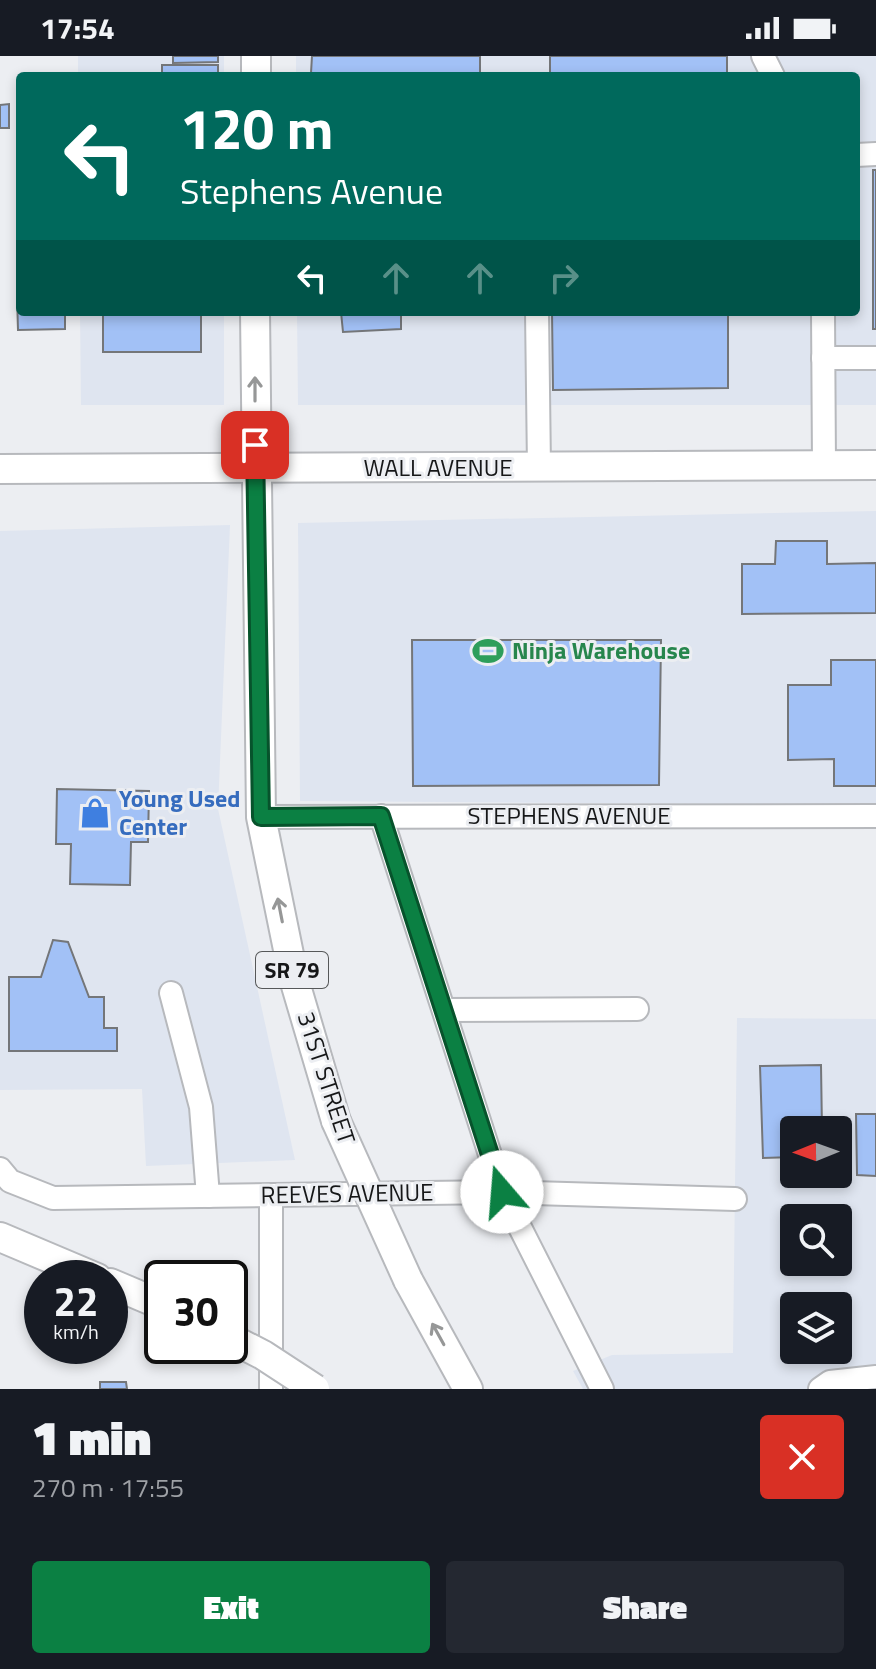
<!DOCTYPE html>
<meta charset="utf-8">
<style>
:root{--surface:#171b24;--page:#242831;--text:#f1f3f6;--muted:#9ea1a6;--accent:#0b8043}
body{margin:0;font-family:"Titillium Web",sans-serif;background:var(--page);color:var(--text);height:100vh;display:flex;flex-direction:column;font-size:30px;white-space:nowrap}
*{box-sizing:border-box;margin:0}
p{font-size:26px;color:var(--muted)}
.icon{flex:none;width:44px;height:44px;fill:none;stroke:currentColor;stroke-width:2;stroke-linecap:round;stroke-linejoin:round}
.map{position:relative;height:1333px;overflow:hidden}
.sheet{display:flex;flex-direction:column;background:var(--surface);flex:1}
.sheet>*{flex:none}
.top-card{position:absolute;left:16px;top:16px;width:844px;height:244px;border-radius:8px;box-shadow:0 4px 12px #0003;background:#00695c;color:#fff;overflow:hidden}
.needle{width:52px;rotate:269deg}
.fabs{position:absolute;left:780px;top:1060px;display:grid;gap:16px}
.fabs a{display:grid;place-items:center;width:72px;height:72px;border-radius:8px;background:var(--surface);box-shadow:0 4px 12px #0003;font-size:40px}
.speed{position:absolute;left:24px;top:1204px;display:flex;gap:16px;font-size:40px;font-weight:700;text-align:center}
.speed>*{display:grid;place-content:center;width:104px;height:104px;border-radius:50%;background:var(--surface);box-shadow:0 4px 12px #0003;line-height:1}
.speed small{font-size:20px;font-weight:400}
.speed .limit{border:4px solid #111;border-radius:12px;background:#fff;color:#111}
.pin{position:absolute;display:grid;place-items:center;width:68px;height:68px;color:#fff;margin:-34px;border-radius:16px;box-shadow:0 4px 12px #0006}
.me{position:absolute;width:88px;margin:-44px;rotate:342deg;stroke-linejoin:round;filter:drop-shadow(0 0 6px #0008)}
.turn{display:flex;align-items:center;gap:28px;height:168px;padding:0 32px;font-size:36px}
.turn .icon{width:104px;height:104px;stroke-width:2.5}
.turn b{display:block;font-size:56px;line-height:68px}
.lanes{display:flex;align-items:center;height:76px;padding:0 32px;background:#0003;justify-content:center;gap:40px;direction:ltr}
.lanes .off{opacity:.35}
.round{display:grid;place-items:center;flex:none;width:84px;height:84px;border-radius:8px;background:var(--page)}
.overview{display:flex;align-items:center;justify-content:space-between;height:136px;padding:0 32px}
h1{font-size:48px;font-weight:800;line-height:60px}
.cta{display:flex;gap:16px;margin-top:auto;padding:16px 32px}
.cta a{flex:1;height:92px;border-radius:8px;background:var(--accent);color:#fff;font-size:32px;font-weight:800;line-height:92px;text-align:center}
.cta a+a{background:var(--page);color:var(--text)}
.status{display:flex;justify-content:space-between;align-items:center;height:56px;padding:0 40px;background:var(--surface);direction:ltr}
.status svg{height:22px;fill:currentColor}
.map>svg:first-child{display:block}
</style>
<div class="status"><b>17:54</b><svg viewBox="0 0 49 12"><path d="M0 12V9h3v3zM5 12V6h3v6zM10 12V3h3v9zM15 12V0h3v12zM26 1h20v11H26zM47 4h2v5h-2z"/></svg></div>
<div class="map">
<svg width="876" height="1333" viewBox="0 0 876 1333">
<rect width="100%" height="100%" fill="#eceef2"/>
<g fill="#dfe5f0" fill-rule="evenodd">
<rect x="78" y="0" width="146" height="20"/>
<polygon points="296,0 876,0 876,349 298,349 297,256 856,256 856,20 296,20"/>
<polygon points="80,256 224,256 224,349 81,349"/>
<polygon points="876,455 876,749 300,745 298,467"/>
<polygon points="230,469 218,753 295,1104 146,1110 142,1033 0,1034 0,475"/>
<path d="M 737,962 L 876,963 L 876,1333 L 583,1333 L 573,1315 L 612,1299 L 733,1297 ZM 794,1074 L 838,1074 L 838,1118 L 794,1118 ZM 794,1162 L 838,1162 L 838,1206 L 794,1206 ZM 794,1250 L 838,1250 L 838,1294 L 794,1294 Z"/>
</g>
<g fill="#a2c1f6" stroke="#747679" stroke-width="2">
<polygon points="173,0 218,0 218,6 173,7"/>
<polygon points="312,0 480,0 480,18 311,17"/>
<rect x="550" y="0" width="177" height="20"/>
<rect x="162" y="9" width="56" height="11"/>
<polygon points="9,48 9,72 0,72 0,49"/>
<rect x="873" y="114" width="3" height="159"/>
<polygon points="17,240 20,256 65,256 65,273 18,274"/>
<rect x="103" y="256" width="98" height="40"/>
<polygon points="341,256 401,256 401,273 343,276"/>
<polygon points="552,256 728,256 728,332 553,334"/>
<polygon points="776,485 827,485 827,508 876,507 876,557 742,558 742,508 775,508"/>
<polygon points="412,584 661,584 659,729 413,730"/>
<polygon points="831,604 876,604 876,730 834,730 834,703 788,704 788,629 831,629"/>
<polygon points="57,733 149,735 148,786 131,786 130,829 70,828 71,788 56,788"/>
<polygon points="53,884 68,886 89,941 104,941 104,972 117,972 117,995 9,995 9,921 41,921"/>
<polygon points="821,1009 822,1074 794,1074 794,1101 763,1102 760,1010"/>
<polygon points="856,1058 876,1058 876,1120 857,1119"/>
<polygon points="100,1326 126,1326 127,1333 100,1333"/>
</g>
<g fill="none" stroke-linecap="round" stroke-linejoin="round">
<g stroke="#b7b9bd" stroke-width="26">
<g id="minor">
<polyline points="763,0 773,20"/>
<polyline points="856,99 876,98"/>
<polyline points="537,256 539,412"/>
<polyline points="823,256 824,409"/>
<polyline points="823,302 876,302"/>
<polyline points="381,760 502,1136 602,1333"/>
<polyline points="261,761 876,760"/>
<polyline points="171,937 201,1051 208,1140"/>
<polyline points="444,954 637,953"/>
<polyline points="0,1113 10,1125 53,1142 502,1136 735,1143"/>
<polyline points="271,1139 271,1333"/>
<polyline points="820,1333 830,1326 876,1321"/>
</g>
</g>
<g stroke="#b7b9bd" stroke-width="32">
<g id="major">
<polyline points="256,0 256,20"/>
<polyline points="255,256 261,761 294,923 336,1065"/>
<polyline points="0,413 876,409"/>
<polyline points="0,1181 97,1222"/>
<polyline points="408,1224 468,1333"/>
<polyline points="110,1227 162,1249"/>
</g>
</g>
<use href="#minor" stroke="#fff" stroke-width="22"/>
<use href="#major" stroke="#fff" stroke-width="28"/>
<g stroke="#b7b9bd" stroke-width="32" stroke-linecap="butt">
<g id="major-bridge">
<polyline points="336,1065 408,1224"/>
<polyline points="230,1282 263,1299 315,1333"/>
</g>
</g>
<use href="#major-bridge" stroke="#fff" stroke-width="28"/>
</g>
<defs><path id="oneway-shaft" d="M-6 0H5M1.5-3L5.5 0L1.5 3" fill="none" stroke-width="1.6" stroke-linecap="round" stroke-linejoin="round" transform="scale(2)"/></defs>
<g stroke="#969797">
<use href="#oneway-shaft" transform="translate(255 333) rotate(-90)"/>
<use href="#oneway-shaft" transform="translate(280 854) rotate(-101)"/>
<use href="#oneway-shaft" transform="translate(438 1278) rotate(-119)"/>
</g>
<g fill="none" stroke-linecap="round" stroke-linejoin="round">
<g stroke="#07532c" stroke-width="20">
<polyline id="route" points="255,389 261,761 381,760 502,1136"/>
</g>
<use href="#route" stroke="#0b8043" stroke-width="14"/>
</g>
<defs>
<g id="stadium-bare" transform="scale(2.4)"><path d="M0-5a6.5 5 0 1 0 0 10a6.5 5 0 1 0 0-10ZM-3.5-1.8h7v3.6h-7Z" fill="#2e9e5b" stroke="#eceef2" stroke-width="2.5" paint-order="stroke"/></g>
<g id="shop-bare" transform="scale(2.4)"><path d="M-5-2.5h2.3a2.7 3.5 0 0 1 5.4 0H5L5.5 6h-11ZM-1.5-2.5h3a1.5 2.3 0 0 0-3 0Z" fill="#3f7fe0" stroke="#eceef2" stroke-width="2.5" paint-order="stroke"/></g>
</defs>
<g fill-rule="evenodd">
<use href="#stadium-bare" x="488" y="595"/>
<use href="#shop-bare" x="95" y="757"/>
</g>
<g text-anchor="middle" stroke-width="6" stroke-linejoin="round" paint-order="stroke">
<rect fill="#eceef2" stroke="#565859" stroke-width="2" x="256" y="896" width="72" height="36" rx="6"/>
<g font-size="22" font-weight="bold" fill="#161718">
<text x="292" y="922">SR 79</text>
</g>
<g font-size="24" fill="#161718" stroke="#eceef2">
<text x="438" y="420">WALL AVENUE</text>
<text x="569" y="768">STEPHENS AVENUE</text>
<text transform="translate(326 1022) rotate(72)" y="8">31ST STREET</text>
<text transform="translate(347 1138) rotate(-1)" y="8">REEVES AVENUE</text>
</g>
<g font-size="24" font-weight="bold" fill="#27864d" stroke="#eceef2" text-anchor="start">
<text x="512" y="603">Ninja Warehouse</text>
</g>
<g font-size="24" font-weight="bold" fill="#366cbe" stroke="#eceef2" text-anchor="start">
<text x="119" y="751">Young Used<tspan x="119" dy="28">Center</tspan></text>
</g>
</g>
</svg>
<div class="fabs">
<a><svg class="needle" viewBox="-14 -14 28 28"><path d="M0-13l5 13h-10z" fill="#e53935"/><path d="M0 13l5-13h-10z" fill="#9ea1a6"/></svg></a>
<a><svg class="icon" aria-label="search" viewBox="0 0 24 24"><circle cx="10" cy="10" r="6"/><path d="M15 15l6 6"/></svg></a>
<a><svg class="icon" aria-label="layers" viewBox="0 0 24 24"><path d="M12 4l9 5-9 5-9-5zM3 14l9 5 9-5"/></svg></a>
</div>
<div class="speed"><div>22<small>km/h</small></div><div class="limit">30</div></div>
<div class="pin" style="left:255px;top:389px;background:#d93025"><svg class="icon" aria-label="arrive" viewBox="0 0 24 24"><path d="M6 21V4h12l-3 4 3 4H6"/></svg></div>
<svg class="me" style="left:502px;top:1136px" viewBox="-20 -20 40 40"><circle r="19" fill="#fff"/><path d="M0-13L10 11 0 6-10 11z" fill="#0b8043"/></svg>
<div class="top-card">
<div class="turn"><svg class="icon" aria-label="left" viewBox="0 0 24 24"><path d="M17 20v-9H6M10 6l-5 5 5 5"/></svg><div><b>120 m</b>Stephens Avenue</div></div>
<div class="lanes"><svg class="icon" aria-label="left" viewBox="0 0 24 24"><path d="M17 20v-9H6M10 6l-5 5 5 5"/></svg><svg class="icon off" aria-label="ahead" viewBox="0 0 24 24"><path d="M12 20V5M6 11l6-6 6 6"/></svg><svg class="icon off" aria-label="ahead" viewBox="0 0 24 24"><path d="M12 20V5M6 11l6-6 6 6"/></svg><svg class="icon off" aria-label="right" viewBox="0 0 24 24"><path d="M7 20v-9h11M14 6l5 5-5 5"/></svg></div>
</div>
</div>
<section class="sheet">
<div class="overview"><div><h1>1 min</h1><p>270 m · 17:55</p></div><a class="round" style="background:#d93025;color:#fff"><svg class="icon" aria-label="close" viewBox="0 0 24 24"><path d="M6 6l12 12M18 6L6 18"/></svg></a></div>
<div class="cta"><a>Exit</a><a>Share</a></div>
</section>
